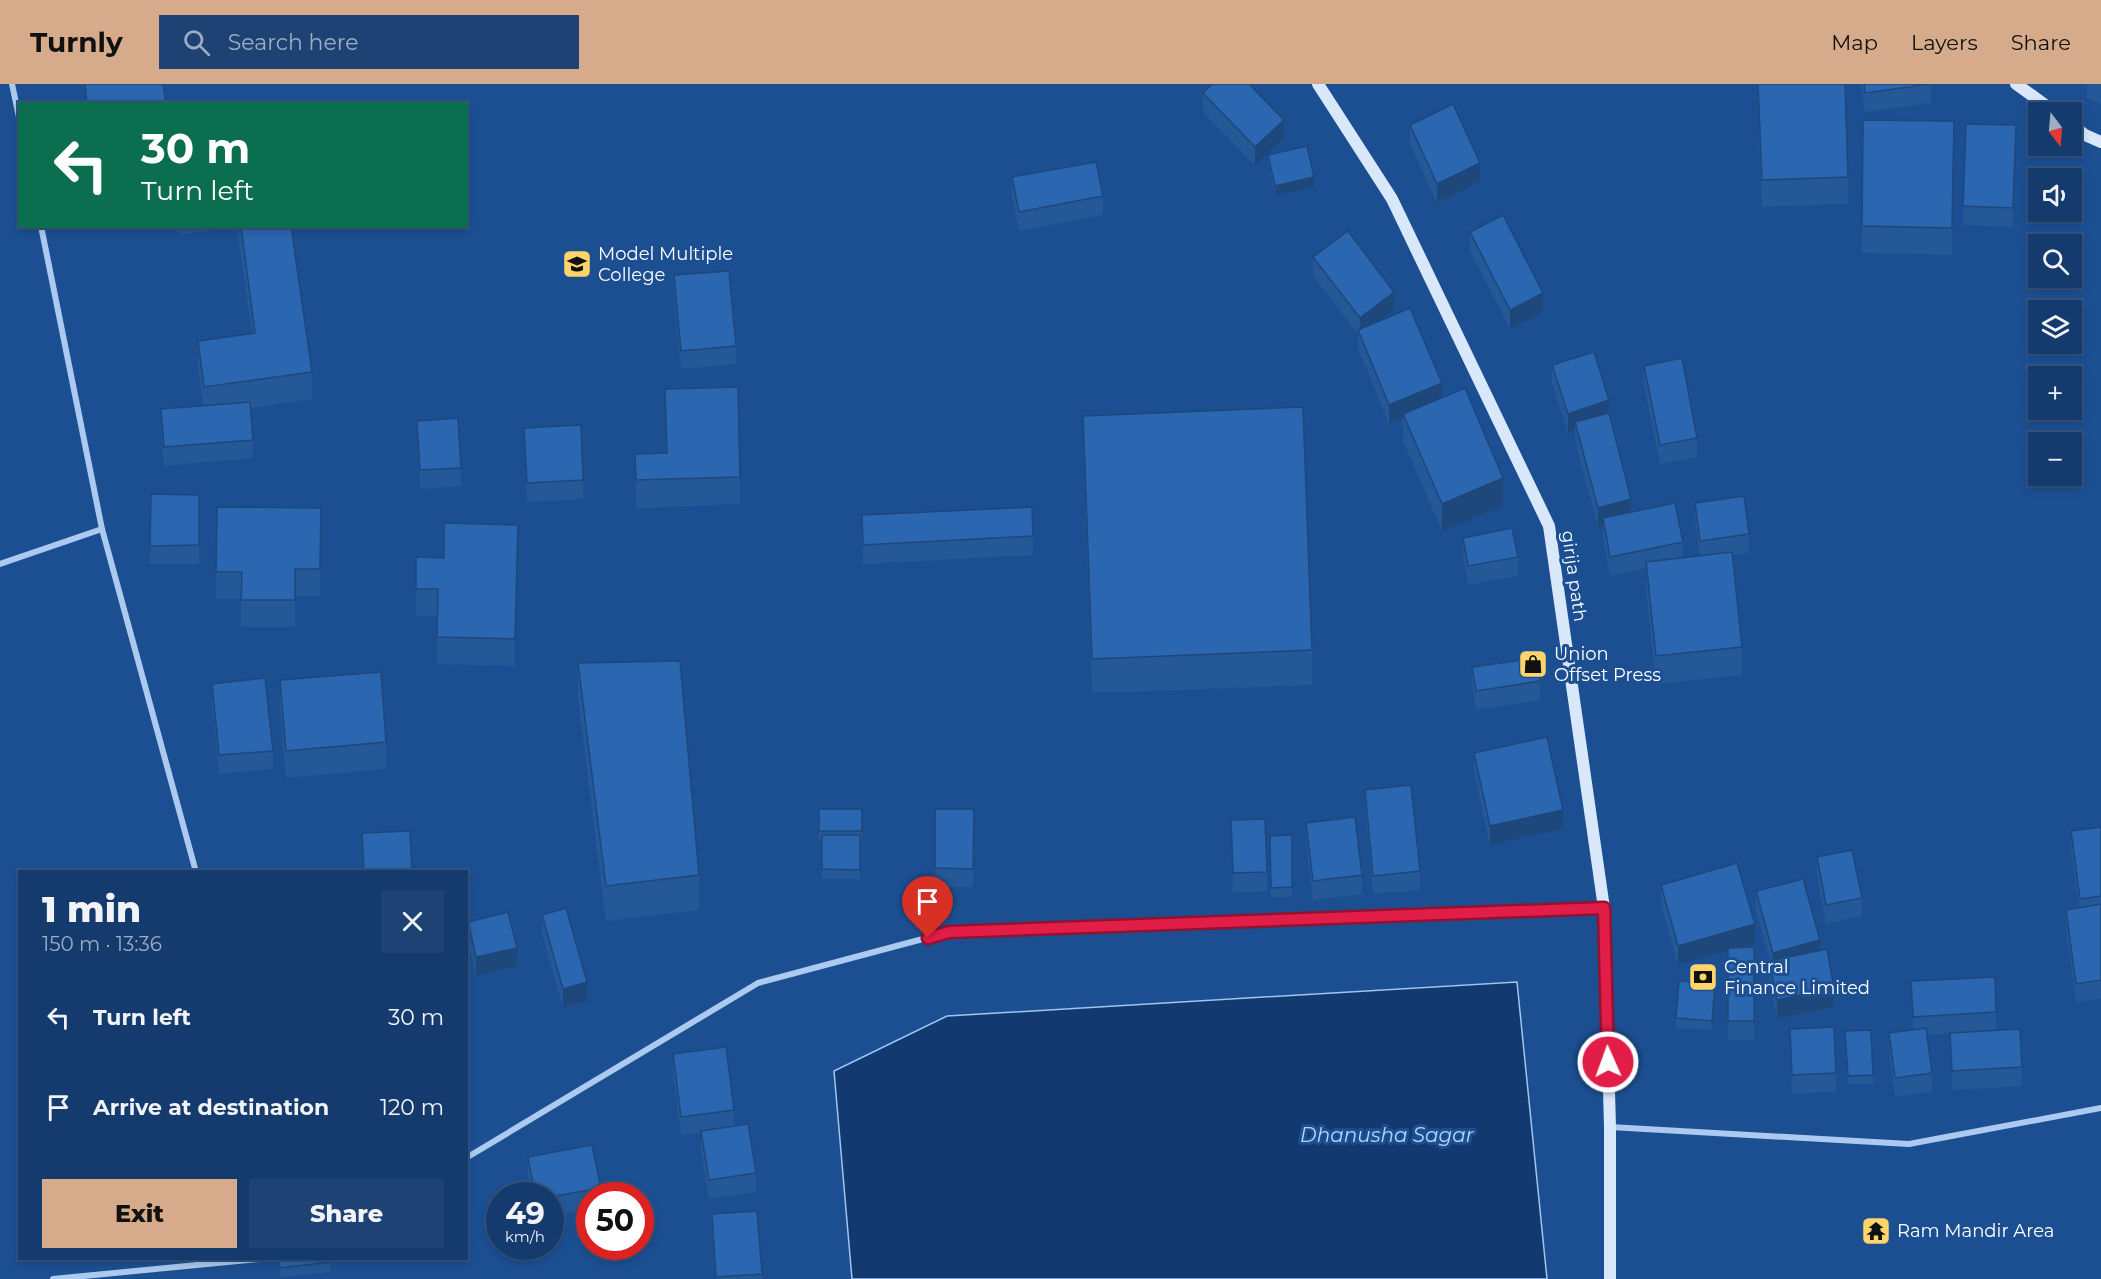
<!DOCTYPE html>
<meta charset="utf-8">
<style>
:root{--surface:#153b6e;--page:#1e4273;--text:#f1f3f6;--muted:#9dadc2;--line:#345581;--accent:#d6ab8b}
body{margin:0;font-family:Montserrat,sans-serif;background:var(--page);color:var(--text);height:100vh;display:flex;flex-direction:column;font-size:22px;white-space:nowrap}
*{box-sizing:border-box;margin:0}
p{font-size:20px;color:var(--muted)}
.icon{flex:none;width:33px;height:33px;fill:none;stroke:currentColor;stroke-width:2;stroke-linecap:round;stroke-linejoin:round}
.map{position:relative;flex:1;overflow:hidden}
.side{position:absolute;left:18px;top:786px;width:450px;height:390px;display:flex;flex-direction:column;background:var(--surface);border-radius:0px;box-shadow:0 3px 9px #0003,0 0 0 2px var(--line)}
.side>*{flex:none}
.banner{position:absolute;left:18px;top:18px;width:450px;height:126px;border-radius:0px;box-shadow:0 3px 9px #0003,0 0 0 2px var(--line);background:#0b6e4f;color:#fff;overflow:hidden}
.needle{width:39px;rotate:164deg}
.buttons{position:absolute;left:2028px;top:18px;display:grid;gap:12px}
.buttons a{display:grid;place-items:center;width:54px;height:54px;border-radius:0px;background:var(--surface);box-shadow:0 3px 9px #0003,0 0 0 2px var(--line);font-size:30px}
.speed{position:absolute;left:486px;top:1098px;display:flex;gap:12px;font-size:30px;font-weight:700;text-align:center}
.speed>*{display:grid;place-content:center;width:78px;height:78px;border-radius:50%;background:var(--surface);box-shadow:0 3px 9px #0003,0 0 0 2px var(--line);line-height:1}
.speed small{font-size:15px;font-weight:400}
.speed .limit{border:9px solid #d22;background:#fff;color:#111}
.pin{position:absolute;display:grid;place-items:center;width:51px;height:51px;color:#fff;margin:-62px -26px;border-radius:50% 50% 50% 0;rotate:-45deg;box-shadow:0 0 6px #0007}
.pin .icon{rotate:45deg}
.me{position:absolute;width:66px;margin:-33px;rotate:358deg;stroke-linejoin:round;filter:drop-shadow(0 0 4px #0008)}
.turn{display:flex;align-items:center;gap:21px;height:126px;padding:0 24px;font-size:27px}
.turn .icon{width:78px;height:78px;stroke-width:2.5}
.turn b{display:block;font-size:42px;line-height:51px}
.round{display:grid;place-items:center;flex:none;width:63px;height:63px;border-radius:0px;background:var(--page)}
.headline{display:flex;align-items:center;justify-content:space-between;height:102px;padding:0 24px}
h1{font-size:36px;font-weight:800;line-height:45px}
.button{display:flex;gap:12px;margin-top:auto;padding:12px 24px}
.button a{flex:1;height:69px;border-radius:0px;background:var(--accent);color:#111;font-size:24px;font-weight:800;line-height:69px;text-align:center}
.button a+a{background:var(--page);color:var(--text)}
ul{padding:0;list-style:none}
li{display:flex;align-items:center;gap:18px;height:90px;padding:0 24px}
li div{flex:1}
li b{display:block;font-size:22px}
li em{font-style:normal}
header{display:flex;align-items:center;gap:36px;box-sizing:border-box;height:84px;padding:0 30px;background:var(--accent);color:#111}
header strong{font-size:28px}
nav{display:flex;gap:33px;margin-inline-start:auto;font-size:21px}
.search{width:420px;height:54px;background:var(--page);display:flex;align-items:center;gap:15px;box-sizing:border-box;padding:0 21px;border-radius:0px;color:var(--muted);font-size:22px}
.map>svg:first-child{display:block}
</style>
<header>
<strong>Turnly</strong>
<div class="search"><svg class="icon" aria-label="search" viewBox="0 0 24 24"><circle cx="10" cy="10" r="6"/><path d="M15 15l6 6"/></svg>Search here</div>
<nav><a>Map</a><a>Layers</a><a>Share</a></nav>
</header>
<div class="map">
<svg width="2101" height="1195" viewBox="0 0 2101 1195">
<rect width="100%" height="100%" fill="#1c4f92"/>
<polygon fill="#123a70" stroke="#9fc5f0" stroke-width="1.5" points="1517,898 1547,1195 852,1195 834,987 947,932"/>
<g fill="none" stroke-linecap="round" stroke-linejoin="round">
<g stroke="#accaef" stroke-width="6">
<polyline points="12,0 20,38"/>
<polyline points="41,142 102,445 196,788"/>
<polyline points="0,480 102,445"/>
<polyline points="1610,1043 1909,1060 2101,1024"/>
<polyline points="466,1074 758,899 949,848 1604,824"/>
<polyline points="53,1195 268,1174"/>
</g>
<g stroke="#d9e7fa" stroke-width="12">
<polyline points="1318,0 1392,115 1549,442 1604,824 1610,1043 1610,1195"/>
<polyline points="2016,0 2055,28"/>
<polyline points="2072,41 2085,51 2101,58"/>
</g>
</g>
<g fill="#255897">
<polygon points="1757,0 1845,0 1848,93 1848,120 1762,123"/>
<polygon points="1861,0 1931,0 1931,19 1865,28"/>
<polygon points="2087,0 2101,0 2101,21 2087,14"/>
<polygon points="1203,9 1284,54 1255,82 1203,28"/>
<polygon points="1410,41 1480,98 1437,119 1410,60"/>
<polygon points="2016,60 2013,143 1963,141 1963,122"/>
<polygon points="1954,65 1952,171 1862,169 1862,142"/>
<polygon points="1268,71 1314,103 1275,111 1268,80"/>
<polygon points="1012,93 1103,112 1103,131 1019,147 1012,112"/>
<polygon points="177,142 291,142 312,288 312,315 250,324 253,356 253,374 164,382 161,344 161,325 203,321 198,284 198,257 252,249 237,143 179,151"/>
<polygon points="1470,148 1543,228 1510,245 1470,167"/>
<polygon points="1313,173 1394,226 1383,235 1442,314 1503,422 1442,447 1403,357 1403,334 1389,340 1358,264 1358,250 1313,192"/>
<polygon points="674,191 736,262 736,280 681,285 674,210"/>
<polygon points="1552,281 1609,330 1631,428 1683,458 1683,474 1700,472 1695,437 1695,419 1749,450 1749,469 1732,471 1742,563 1742,591 1656,600 1646,505 1646,484 1610,492 1603,452 1603,442 1598,443 1575,357 1575,346 1568,349 1552,300"/>
<polygon points="1644,282 1697,354 1697,373 1660,380 1644,301"/>
<polygon points="665,305 740,393 740,420 636,424 635,370 666,369"/>
<polygon points="1083,332 1312,566 1312,601 1092,609 1083,366"/>
<polygon points="417,337 461,384 461,402 420,405 417,356"/>
<polygon points="524,344 583,396 583,415 527,418"/>
<polygon points="151,410 199,411 199,480 150,480"/>
<polygon points="321,424 320,512 295,512 295,543 241,543 241,515 216,515 216,488"/>
<polygon points="862,431 1033,452 1033,471 863,480"/>
<polygon points="1463,454 1518,473 1518,492 1468,501 1463,472"/>
<polygon points="518,468 515,582 437,580 437,532 416,532 416,505 444,474"/>
<polygon points="578,579 699,791 699,826 606,837 578,614"/>
<polygon points="1472,583 1540,597 1540,616 1476,626 1472,601"/>
<polygon points="280,596 386,658 386,685 286,694 280,624"/>
<polygon points="212,600 273,667 273,685 219,690 212,619"/>
<polygon points="1474,669 1563,745 1490,761 1474,688"/>
<polygon points="1365,706 1420,787 1420,806 1373,810 1365,724"/>
<polygon points="819,725 862,725 862,757 860,757 860,795 822,795 822,756 819,756"/>
<polygon points="935,725 974,725 973,803 935,803"/>
<polygon points="1231,736 1267,788 1267,807 1233,808"/>
<polygon points="1306,739 1362,791 1362,810 1313,816 1306,758"/>
<polygon points="2101,743 2101,915 2076,918 2066,844 2066,826 2079,824 2071,766 2071,747"/>
<polygon points="362,749 412,788 363,788"/>
<polygon points="1292,751 1292,813 1271,813 1270,752"/>
<polygon points="1817,773 1862,814 1862,832 1826,840 1817,792"/>
<polygon points="1661,801 1755,859 1739,863 1754,863 1754,956 1728,956 1728,867 1678,881 1661,820"/>
<polygon points="1756,807 1820,867 1834,923 1777,935 1769,896 1770,877 1756,826"/>
<polygon points="542,831 587,917 563,924 542,849"/>
<polygon points="468,838 517,882 476,892 468,857"/>
<polygon points="1911,897 1996,928 1996,946 2022,983 2022,1002 1952,1006 1950,949 1927,951 1932,989 1932,1008 1895,1013 1889,968 1889,949 1913,946"/>
<polygon points="1715,909 1712,946 1676,944 1676,934"/>
<polygon points="1790,945 1836,989 1836,1008 1792,1010"/>
<polygon points="1845,947 1873,991 1873,1000 1848,1001"/>
<polygon points="673,970 734,1026 734,1042 756,1089 756,1108 709,1115 701,1066 701,1049 681,1051 673,989"/>
<polygon points="528,1073 601,1104 601,1112 590,1112 590,1125 550,1132 550,1112 531,1112 528,1092"/>
<polygon points="712,1130 762,1190 762,1195 715,1195 712,1149"/>
<polygon points="278,1174 330,1174 330,1188 280,1193"/>
</g>
<g fill="#1e477b">
<polygon points="1284,36 1284,54 1255,82 1255,63"/>
<polygon points="1954,37 1954,65 1952,171 1952,144"/>
<polygon points="2016,41 2016,60 2013,143 2013,124"/>
<polygon points="1480,79 1480,98 1437,119 1437,100"/>
<polygon points="1314,93 1314,103 1275,111 1275,102"/>
<polygon points="1394,208 1394,226 1360,253 1360,234"/>
<polygon points="1543,209 1543,228 1510,245 1510,226"/>
<polygon points="1442,299 1442,318 1403,330 1403,334 1389,340 1389,321"/>
<polygon points="1609,316 1609,335 1575,338 1575,346 1568,349 1568,330"/>
<polygon points="1503,394 1503,422 1442,447 1442,420"/>
<polygon points="1631,415 1631,434 1603,434 1603,442 1598,443 1598,424"/>
<polygon points="518,441 518,468 515,582 515,555"/>
<polygon points="1563,726 1563,745 1490,761 1490,742"/>
<polygon points="1755,840 1755,859 1678,881 1678,862"/>
<polygon points="1820,856 1820,875 1773,888 1773,869"/>
<polygon points="517,864 517,882 476,892 476,873"/>
<polygon points="587,898 587,917 563,924 563,905"/>
<polygon points="1715,900 1715,909 1712,946 1712,937"/>
<polygon points="1834,904 1834,923 1777,935 1777,916"/>
</g>
<g fill="#2b66b0" stroke="#1e477b" stroke-width="1.5">
<polygon points="85,0 163,0 166,20 87,20"/>
<polygon points="1212,0 1249,0 1284,36 1255,63 1203,9"/>
<polygon points="1758,0 1845,0 1848,93 1762,96"/>
<polygon points="1864,0 1930,0 1865,9"/>
<polygon points="1453,20 1480,79 1437,100 1410,41"/>
<polygon points="1863,36 1954,37 1952,144 1862,142"/>
<polygon points="1966,40 2016,41 2013,124 1963,122"/>
<polygon points="1307,62 1314,93 1275,102 1268,71"/>
<polygon points="1096,78 1103,112 1019,128 1012,93"/>
<polygon points="1503,131 1543,209 1510,226 1470,148"/>
<polygon points="241,142 291,142 312,288 204,303 198,257 255,249"/>
<polygon points="1348,147 1394,208 1360,234 1313,173"/>
<polygon points="729,187 736,262 681,267 674,191"/>
<polygon points="1410,224 1442,299 1389,321 1358,246"/>
<polygon points="1594,268 1609,316 1568,330 1552,281"/>
<polygon points="1682,274 1697,354 1660,361 1644,282"/>
<polygon points="738,303 740,393 636,396 635,370 667,369 665,305"/>
<polygon points="1465,304 1503,394 1442,420 1403,330"/>
<polygon points="250,318 253,356 164,363 161,325"/>
<polygon points="1303,323 1312,566 1092,575 1083,332"/>
<polygon points="1609,329 1631,415 1598,424 1575,338"/>
<polygon points="458,334 461,384 420,386 417,337"/>
<polygon points="581,341 583,396 527,399 524,344"/>
<polygon points="151,410 199,411 199,461 150,462"/>
<polygon points="1744,412 1749,450 1700,457 1695,419"/>
<polygon points="1675,419 1683,458 1610,473 1603,434"/>
<polygon points="217,423 321,424 320,485 295,485 295,516 241,516 242,488 216,488"/>
<polygon points="1032,423 1033,452 863,461 862,431"/>
<polygon points="444,439 518,441 515,555 437,553 438,505 416,505 416,473 444,474"/>
<polygon points="1512,444 1518,473 1468,482 1463,454"/>
<polygon points="1732,468 1742,563 1656,572 1646,478"/>
<polygon points="1537,574 1540,597 1476,607 1472,583"/>
<polygon points="680,577 699,791 606,802 578,579"/>
<polygon points="381,588 386,658 286,667 280,596"/>
<polygon points="265,594 273,667 219,671 212,600"/>
<polygon points="1547,653 1563,726 1490,742 1474,669"/>
<polygon points="1411,701 1420,787 1373,792 1365,706"/>
<rect x="819" y="725" width="43" height="22"/>
<polygon points="935,725 974,725 973,785 935,784"/>
<polygon points="1355,733 1362,791 1313,797 1306,739"/>
<polygon points="1265,735 1267,788 1233,789 1231,736"/>
<polygon points="2101,743 2101,812 2080,815 2071,747"/>
<polygon points="410,747 412,788 364,788 362,749"/>
<polygon points="822,751 860,751 860,786 822,785"/>
<polygon points="1292,751 1292,803 1271,804 1270,752"/>
<polygon points="1852,766 1862,814 1826,821 1817,773"/>
<polygon points="1737,779 1755,840 1678,862 1661,801"/>
<polygon points="1803,795 1820,856 1773,869 1756,807"/>
<polygon points="2101,820 2101,896 2076,900 2066,826"/>
<polygon points="566,824 587,898 563,905 542,831"/>
<polygon points="508,828 517,864 476,873 468,838"/>
<polygon points="1754,863 1754,937 1728,937 1728,864"/>
<polygon points="1827,865 1834,904 1777,916 1769,877"/>
<polygon points="1995,893 1996,928 1913,933 1911,897"/>
<polygon points="1679,897 1715,900 1712,937 1676,934"/>
<polygon points="1834,943 1836,989 1792,991 1790,945"/>
<polygon points="1926,944 1932,989 1895,994 1889,949"/>
<polygon points="2020,945 2022,983 1952,987 1950,949"/>
<polygon points="1871,946 1873,991 1848,992 1845,947"/>
<polygon points="726,963 734,1026 681,1033 673,970"/>
<polygon points="748,1040 756,1089 709,1096 701,1047"/>
<polygon points="592,1061 601,1104 550,1113 550,1112 535,1112 528,1073"/>
<polygon points="757,1127 762,1190 716,1193 712,1130"/>
<polygon points="279,1174 330,1174 330,1178 280,1184"/>
</g>
<g fill="none" stroke-linecap="round" stroke-linejoin="round">
<g stroke="#92132f" stroke-width="15">
<polyline id="route" points="928,854 949,848 1604,824 1608,978"/>
</g>
<use href="#route" stroke="#e11d48" stroke-width="10"/>
</g>
<defs>
<g id="school-square" transform="scale(1.5)"><rect x="-9" y="-9" width="18" height="18" rx="4" fill="#ffd469" stroke="#1c4f92"/><path d="M0-5L7-2L0 1L-7-2ZM-4 1L0 2.5L4 1V4Q0 6-4 4Z" fill="#111"/></g>
<g id="shop-square" transform="scale(1.5)"><rect x="-9" y="-9" width="18" height="18" rx="4" fill="#ffd469" stroke="#1c4f92"/><path d="M-5-2.5h2.3a2.7 3.5 0 0 1 5.4 0H5L5.5 6h-11ZM-1.5-2.5h3a1.5 2.3 0 0 0-3 0Z" fill="#111"/></g>
<g id="bank-square" transform="scale(1.5)"><rect x="-9" y="-9" width="18" height="18" rx="4" fill="#ffd469" stroke="#1c4f92"/><path d="M-6-4H6V4H-6ZM0-2.3a2.3 2.3 0 1 0 0 4.6a2.3 2.3 0 1 0 0-4.6Z" fill="#111"/></g>
<g id="temple-square" transform="scale(1.5)"><rect x="-9" y="-9" width="18" height="18" rx="4" fill="#ffd469" stroke="#1c4f92"/><path d="M0-6L5-2H3V0L6.5 2.5H4V6H1.5V3h-3V6H-4V2.5H-6.5L-3 0V-2H-5Z" fill="#111"/></g>
</defs>
<g fill-rule="evenodd">
<use href="#school-square" x="577" y="180"/>
<use href="#shop-square" x="1533" y="580"/>
<use href="#bank-square" x="1703" y="893"/>
<use href="#temple-square" x="1876" y="1147"/>
</g>
<g text-anchor="middle" stroke-width="6" stroke-linejoin="round" paint-order="stroke">
<g font-size="18" fill="#fff" stroke="#1c4f92" text-anchor="start">
<text x="598" y="176">Model Multiple<tspan x="598" dy="21">College</tspan></text>
<text x="1554" y="576">Union<tspan x="1554" dy="21">Offset Press</tspan></text>
<text x="1724" y="889">Central<tspan x="1724" dy="21">Finance Limited</tspan></text>
<text x="1897" y="1153">Ram Mandir Area</text>
</g>
<g font-size="18" fill="#fff" stroke="#1c4f92">
<text transform="translate(1574 492) rotate(82)" y="6">girija path</text>
</g>
<g font-size="20" font-style="italic" fill="#b8d4f5" stroke="#1c4f92">
<text x="1387" y="1058">Dhanusha Sagar</text>
</g>
</g>
</svg>
<div class="buttons">
<a><svg class="needle" viewBox="-14 -14 28 28"><path d="M0-13l5 13h-10z" fill="#e53935"/><path d="M0 13l5-13h-10z" fill="#9dadc2"/></svg></a>
<a><svg class="icon" aria-label="sound" viewBox="0 0 24 24"><path d="M4 9h4l5-4v14l-5-4H4zM17 9q2 3 0 6"/></svg></a>
<a><svg class="icon" aria-label="search" viewBox="0 0 24 24"><circle cx="10" cy="10" r="6"/><path d="M15 15l6 6"/></svg></a>
<a><svg class="icon" aria-label="layers" viewBox="0 0 24 24"><path d="M12 4l9 5-9 5-9-5zM3 14l9 5 9-5"/></svg></a>
<a>+</a>
<a>−</a>
</div>
<div class="speed"><div>49<small>km/h</small></div><div class="limit">50</div></div>
<div class="pin" style="left:928px;top:854px;background:#d93025"><svg class="icon" aria-label="arrive" viewBox="0 0 24 24"><path d="M6 21V4h12l-3 4 3 4H6"/></svg></div>
<svg class="me" style="left:1608px;top:978px" viewBox="-20 -20 40 40"><circle r="17" fill="#e11d48" stroke="#fff" stroke-width="3"/><path d="M0-11L8 9 0 5-8 9z" fill="#fff"/></svg>
<div class="banner">
<div class="turn"><svg class="icon" aria-label="left" viewBox="0 0 24 24"><path d="M17 20v-9H6M10 6l-5 5 5 5"/></svg><div><b>30 m</b>Turn left</div></div>
</div>
<section class="side">
<div class="headline"><div><h1>1 min</h1><p>150 m · 13:36</p></div><a class="round"><svg class="icon" aria-label="close" viewBox="0 0 24 24"><path d="M6 6l12 12M18 6L6 18"/></svg></a></div>
<ul>
<li><svg class="icon" aria-label="left" viewBox="0 0 24 24"><path d="M17 20v-9H6M10 6l-5 5 5 5"/></svg><div><b>Turn left</b></div><em>30 m</em></li>
<li><svg class="icon" aria-label="arrive" viewBox="0 0 24 24"><path d="M6 21V4h12l-3 4 3 4H6"/></svg><div><b>Arrive at destination</b></div><em>120 m</em></li>
</ul>
<div class="button"><a>Exit</a><a>Share</a></div>
</section>
</div>
